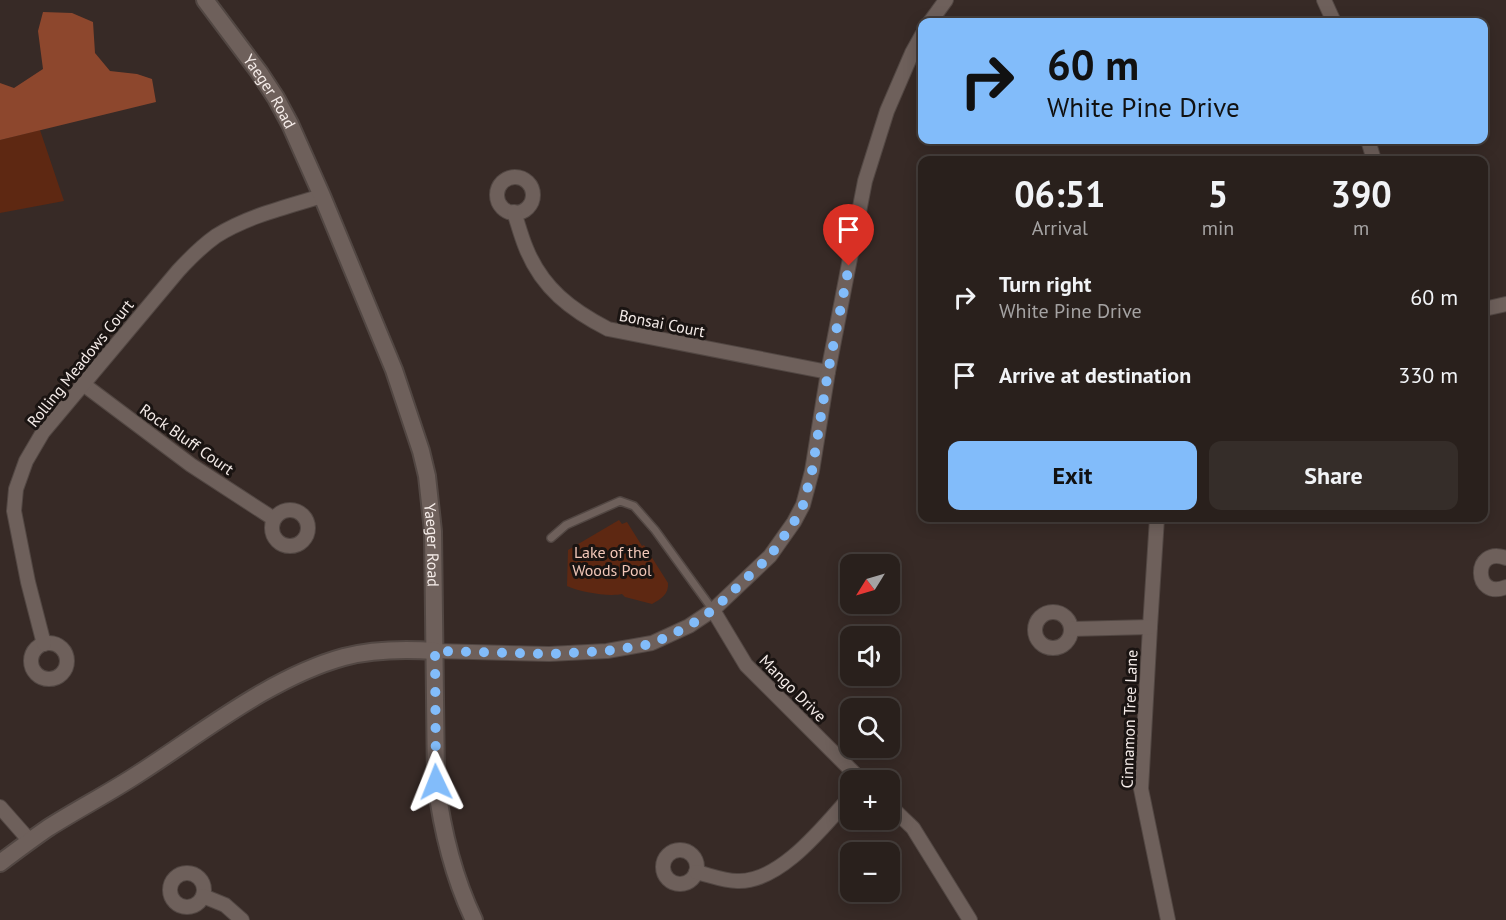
<!DOCTYPE html>
<meta charset="utf-8">
<style>
:root{--surface:#29201c;--page:#352d29;--text:#f1f3f6;--muted:#a5a3a3;--line:#453e3b;--accent:#82bcfa}
body{margin:0;font-family:"PT Sans",sans-serif;background:var(--page);color:var(--text);height:100vh;display:flex;flex-direction:column;font-size:22px;white-space:nowrap}
*{box-sizing:border-box;margin:0}
p{font-size:20px;color:var(--muted)}
.icon{flex:none;width:33px;height:33px;fill:none;stroke:currentColor;stroke-width:2;stroke-linecap:round;stroke-linejoin:round}
.map{position:relative;flex:1;overflow:hidden}
.panel{position:absolute;left:918px;top:156px;width:570px;height:366px;display:flex;flex-direction:column;background:var(--surface);border-radius:12px;box-shadow:0 3px 15px #0003,0 0 0 2px var(--line)}
.panel>*{flex:none}
.hud{position:absolute;left:918px;top:18px;width:570px;height:126px;border-radius:12px;box-shadow:0 3px 15px #0003,0 0 0 2px var(--line);background:#82bcfa;color:#111;overflow:hidden}
.needle{width:39px;rotate:233deg}
.tools{position:absolute;left:840px;top:554px;display:grid;gap:12px}
.tools a{display:grid;place-items:center;width:60px;height:60px;border-radius:12px;background:var(--surface);box-shadow:0 3px 15px #0003,0 0 0 2px var(--line);font-size:30px}
.pin{position:absolute;display:grid;place-items:center;width:51px;height:51px;color:#fff;margin:-62px -26px;border-radius:50% 50% 50% 0;rotate:-45deg;box-shadow:0 0 6px #0007}
.pin .icon{rotate:45deg}
.me{position:absolute;width:66px;margin:-33px;rotate:358deg;stroke-linejoin:round;filter:drop-shadow(0 0 4px #0008)}
.turn{display:flex;align-items:center;gap:21px;height:126px;padding:0 30px;font-size:27px}
.turn .icon{width:78px;height:78px;stroke-width:2.5}
.turn b{display:block;font-size:42px;line-height:51px}
.eta{display:flex;justify-content:space-evenly;align-items:center;height:102px;text-align:center}
.eta b{font-size:36px;font-weight:700;line-height:42px}
.action{display:flex;gap:12px;margin-top:auto;padding:12px 30px}
.action a{flex:1;height:69px;border-radius:12px;background:var(--accent);color:#111;font-size:24px;font-weight:700;line-height:69px;text-align:center}
.action a+a{background:var(--page);color:var(--text)}
ul{padding:0;list-style:none}
li{display:flex;align-items:center;gap:18px;height:78px;padding:0 30px}
li div{flex:1}
li b{display:block;font-size:22px}
li em{font-style:normal}
.map>svg:first-child{display:block}
</style>
<div class="map">
<svg width="1506" height="920" viewBox="0 0 1506 920">
<rect width="100%" height="100%" fill="#372a26"/>
<g fill="#5e2812">
<polygon points="40,130 64,201 0,213 0,140"/>
<path d="M 619,520 L 622,524 L 627,522 L 642,546 L 644,545 L 668,583 C 669,594 661,599 652,604 L 625,597 L 622,594 C 608,597 580,592 567,586 L 568,550 Z"/>
</g>
<polygon fill="#8d472d" points="43,12 72,13 93,22 95,53 110,71 137,74 152,79 156,102 0,140 0,83 14,88 43,69 38,31"/>
<g fill="none" stroke-linecap="round" stroke-linejoin="round">
<g stroke="#524743" stroke-width="10">
<polyline id="service" points="551,538 566,525 620,501 634,506 655,530 713,610"/>
</g>
<g stroke="#524743" stroke-width="16">
<g id="minor">
<polyline points="1324,0 1334,22"/>
<polyline points="930,22 946,0"/>
<polyline points="1368,140 1374,160"/>
<circle cx="515" cy="195" r="18"/>
<path d="M 514,212 C 518,224 521,236 526,248 C 542,288 571,310 608,329 L 828,372"/>
<polyline points="1484,309 1506,304"/>
<polyline points="83,384 191,465 274,519"/>
<circle cx="290" cy="528" r="18"/>
<polyline points="1157,518 1150,627 1141,789 1168,920"/>
<path d="M 1506,558 C 1472,545 1473,601 1506,587"/>
<polyline points="713,610 746,665 861,780"/>
<circle cx="1053" cy="630" r="18"/>
<polyline points="1071,629 1150,627"/>
<circle cx="49" cy="661" r="18"/>
<path d="M 44,644 L 28,582 L 14,511 L 16,489 L 26,461 L 43,432 L 178,271 C 189,259 202,246 216,236 C 248,216 286,207 322,196"/>
<polyline points="435,651 549,654 607,651 652,643 689,626 713,610 770,556 794,522 803,505 812,471 828,372 865,181 887,111 912,53 922,35"/>
<polyline points="890,806 913,828 970,920"/>
<polyline points="0,807 30,841"/>
<circle cx="680" cy="867" r="17"/>
<path d="M 696,872 C 709,875 724,881 737,881 C 780,883 824,826 850,797"/>
<circle cx="187" cy="890" r="17"/>
<polyline points="203,896 225,905 242,920"/>
</g>
</g>
<g stroke="#524743" stroke-width="20">
<g id="tertiary">
<path id="s1" d="M 205,0 L 259,72 L 276,98 L 290,124 L 322,196 L 394,370 L 421,451 L 427,476 L 433,531 L 436,782 C 442,830 453,876 474,920"/>
<path d="M 0,863 C 16,851 32,839 48,828 C 78,809 109,793 138,774 C 202,733 271,677 344,657 C 374,649 405,649 435,651"/>
</g>
</g>
<use href="#service" stroke="#6e605b" stroke-width="7"/>
<use href="#minor" stroke="#6e605b" stroke-width="14"/>
<use href="#tertiary" stroke="#6e605b" stroke-width="16"/>
</g>
<g fill="none" stroke-linecap="round" stroke-linejoin="round">
<polyline stroke="#82bcfa" stroke-width="10" stroke-dasharray="0 18" points="436,782 435,651 549,654 607,651 652,644 689,626 713,610 770,556 794,522 803,505 812,471 828,372 849,266"/>
</g>
<g text-anchor="middle" stroke-width="6" stroke-linejoin="round" paint-order="stroke">
<g font-size="16" fill="#f5ece9" stroke="#1a1412">
<text dy="6" stroke="none"><textPath href="#s1" startOffset="112">Yaeger Road</textPath></text>
<text transform="translate(662 323) rotate(11)" y="6">Bonsai Court</text>
<text transform="translate(80 363) rotate(-51)" y="6">Rolling Meadows Court</text>
<text transform="translate(187 439) rotate(35)" y="6">Rock Bluff Court</text>
<text dy="6" stroke="none"><textPath href="#s1" startOffset="598">Yaeger Road</textPath></text>
<text transform="translate(793 688) rotate(45)" y="6">Mango Drive</text>
<text transform="translate(1129 719) rotate(-88)" y="6">Cinnamon Tree Lane</text>
</g>
<g font-size="16" fill="#f2c7b8" stroke="#1a1412">
<text x="612" y="558">Lake of the<tspan x="612" dy="18">Woods Pool</tspan></text>
</g>
</g>
</svg>
<div class="tools">
<a><svg class="needle" viewBox="-14 -14 28 28"><path d="M0-13l5 13h-10z" fill="#e53935"/><path d="M0 13l5-13h-10z" fill="#a5a3a3"/></svg></a>
<a><svg class="icon" aria-label="sound" viewBox="0 0 24 24"><path d="M4 9h4l5-4v14l-5-4H4zM17 9q2 3 0 6"/></svg></a>
<a><svg class="icon" aria-label="search" viewBox="0 0 24 24"><circle cx="10" cy="10" r="6"/><path d="M15 15l6 6"/></svg></a>
<a>+</a>
<a>−</a>
</div>
<div class="pin" style="left:849px;top:266px;background:#d93025"><svg class="icon" aria-label="arrive" viewBox="0 0 24 24"><path d="M6 21V4h12l-3 4 3 4H6"/></svg></div>
<svg class="me" style="left:436px;top:782px" viewBox="-20 -20 40 40"><path d="M0-17L14 15 0 8-14 15z" fill="#82bcfa" stroke="#fff" stroke-width="4"/></svg>
<div class="hud">
<div class="turn"><svg class="icon" aria-label="right" viewBox="0 0 24 24"><path d="M7 20v-9h11M14 6l5 5-5 5"/></svg><div><b>60 m</b>White Pine Drive</div></div>
</div>
<section class="panel">
<div class="eta">
<div><b>06:51</b><p>Arrival</p></div>
<div><b>5</b><p>min</p></div>
<div><b>390</b><p>m</p></div>
</div>
<ul>
<li><svg class="icon" aria-label="right" viewBox="0 0 24 24"><path d="M7 20v-9h11M14 6l5 5-5 5"/></svg><div><b>Turn right</b><p>White Pine Drive</p></div><em>60 m</em></li>
<li><svg class="icon" aria-label="arrive" viewBox="0 0 24 24"><path d="M6 21V4h12l-3 4 3 4H6"/></svg><div><b>Arrive at destination</b></div><em>330 m</em></li>
</ul>
<div class="action"><a>Exit</a><a>Share</a></div>
</section>
</div>
